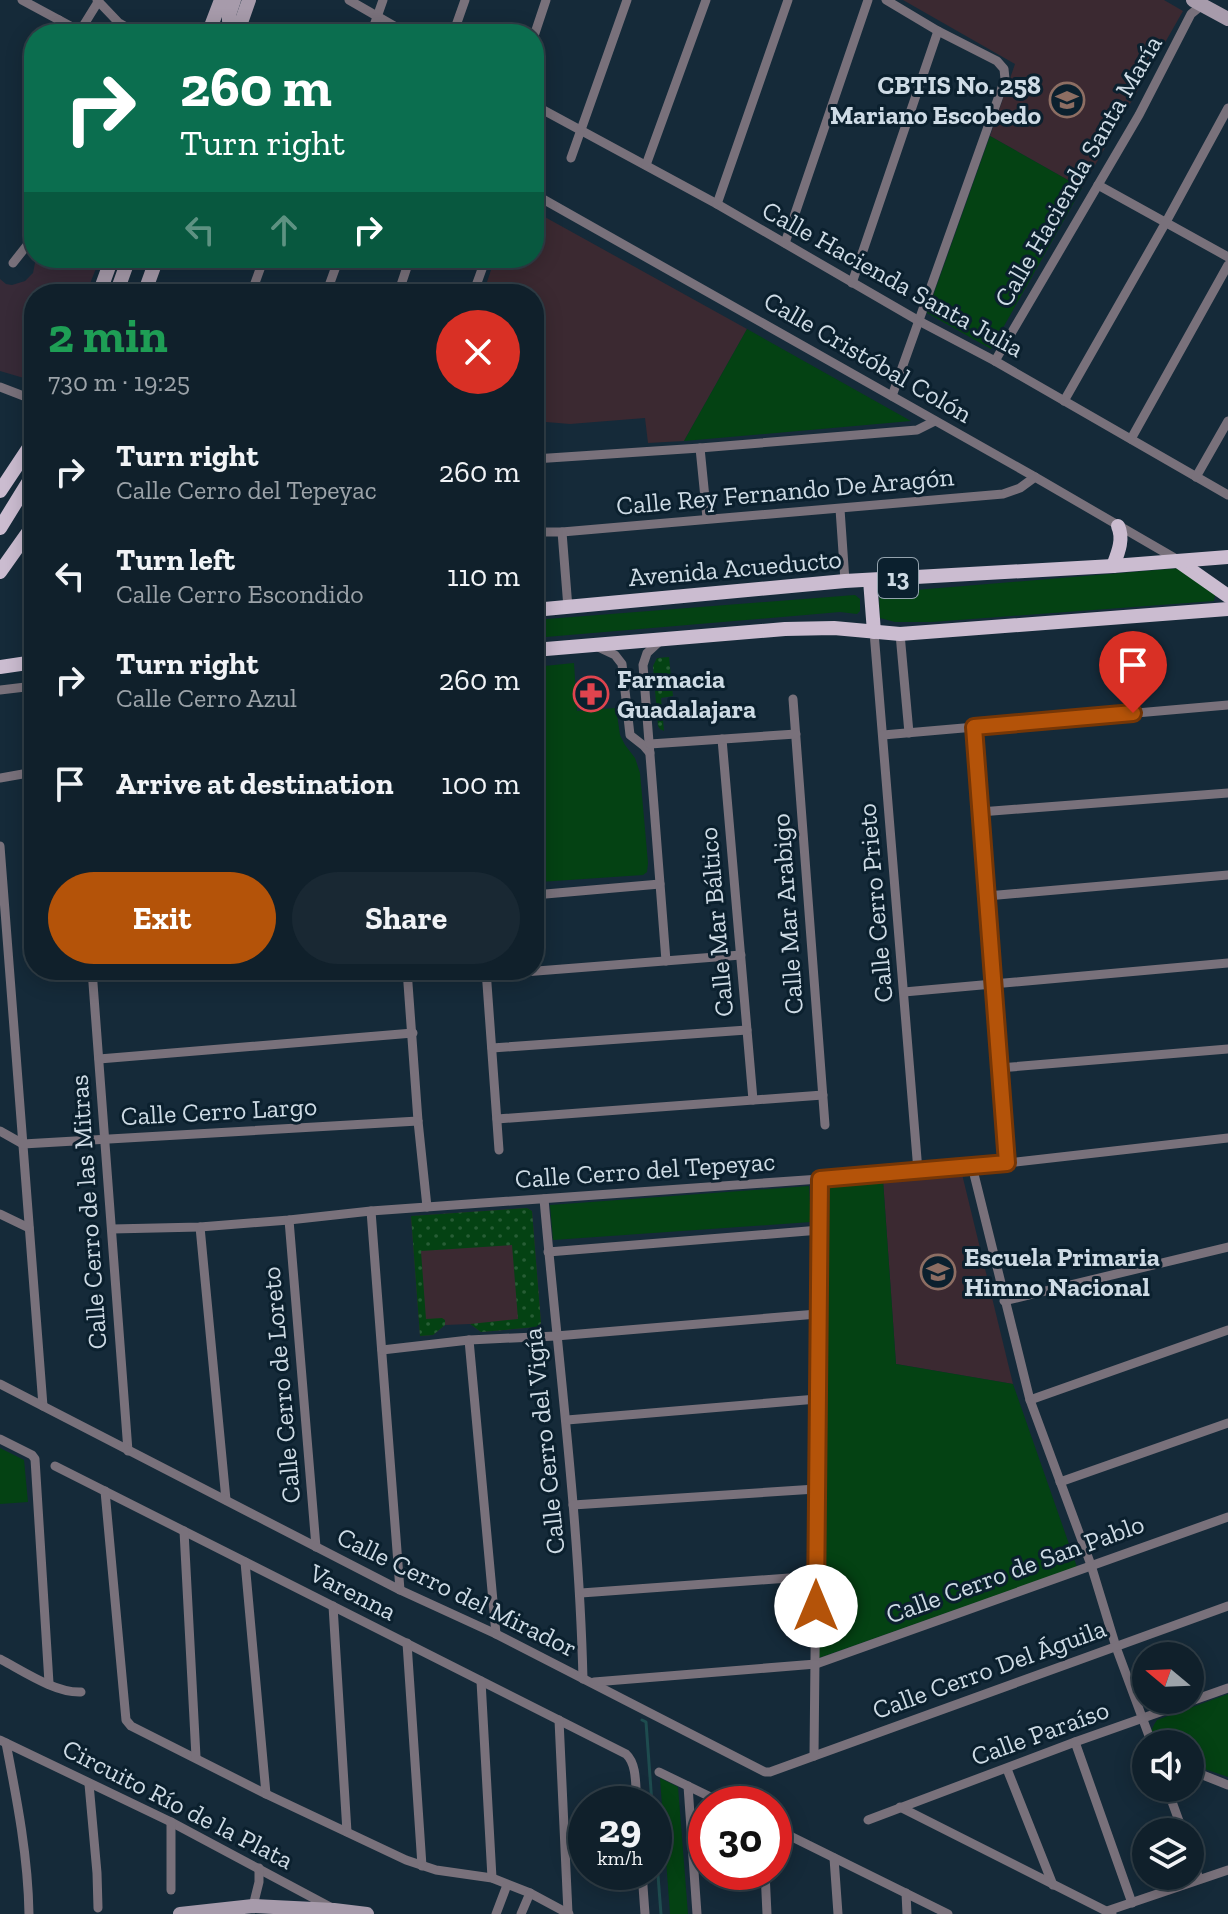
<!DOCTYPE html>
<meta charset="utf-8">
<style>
:root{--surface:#10202b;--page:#192833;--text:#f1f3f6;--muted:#9ca3a9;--line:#303e47;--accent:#b45309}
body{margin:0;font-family:"Zilla Slab",serif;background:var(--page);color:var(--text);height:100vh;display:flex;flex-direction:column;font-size:30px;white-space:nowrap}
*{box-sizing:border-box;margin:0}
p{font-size:26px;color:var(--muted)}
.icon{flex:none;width:44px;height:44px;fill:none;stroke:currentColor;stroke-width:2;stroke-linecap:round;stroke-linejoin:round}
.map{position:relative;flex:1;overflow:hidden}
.side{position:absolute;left:24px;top:284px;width:520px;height:696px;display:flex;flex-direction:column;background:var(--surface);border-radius:32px;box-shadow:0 4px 20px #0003,0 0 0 2px var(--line)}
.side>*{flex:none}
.hud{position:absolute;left:24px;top:24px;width:520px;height:244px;border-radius:32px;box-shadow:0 4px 20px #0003,0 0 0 2px var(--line);background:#0b6e4f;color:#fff;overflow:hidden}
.needle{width:52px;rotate:289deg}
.controls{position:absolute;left:1132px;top:1642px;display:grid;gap:16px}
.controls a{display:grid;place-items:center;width:72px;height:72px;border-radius:50%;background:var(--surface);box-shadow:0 4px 20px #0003,0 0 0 2px var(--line);font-size:40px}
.speed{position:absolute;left:568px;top:1786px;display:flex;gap:16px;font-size:40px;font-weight:700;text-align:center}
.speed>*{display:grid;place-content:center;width:104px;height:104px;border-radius:50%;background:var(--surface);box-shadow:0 4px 20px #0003,0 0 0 2px var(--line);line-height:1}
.speed small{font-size:20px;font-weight:400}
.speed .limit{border:12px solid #d22;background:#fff;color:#111}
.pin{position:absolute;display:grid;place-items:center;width:68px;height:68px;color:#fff;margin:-82px -34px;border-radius:50% 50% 50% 0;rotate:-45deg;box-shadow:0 0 8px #0007}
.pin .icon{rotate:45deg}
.me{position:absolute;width:88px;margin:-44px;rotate:0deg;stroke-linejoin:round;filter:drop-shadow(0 0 6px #0008)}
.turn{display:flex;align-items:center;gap:28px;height:168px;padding:0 24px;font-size:36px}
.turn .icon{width:104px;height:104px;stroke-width:2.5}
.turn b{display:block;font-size:56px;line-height:68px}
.lanes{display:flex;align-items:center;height:76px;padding:0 24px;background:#0003;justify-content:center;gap:40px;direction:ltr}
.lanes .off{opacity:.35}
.round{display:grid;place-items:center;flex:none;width:84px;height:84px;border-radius:42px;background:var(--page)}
.overview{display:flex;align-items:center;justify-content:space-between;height:136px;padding:0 24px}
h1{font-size:48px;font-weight:800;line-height:60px;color:#1e9e55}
.action{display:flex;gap:16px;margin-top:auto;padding:16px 24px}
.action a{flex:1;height:92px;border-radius:48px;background:var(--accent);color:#fff;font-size:32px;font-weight:800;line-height:92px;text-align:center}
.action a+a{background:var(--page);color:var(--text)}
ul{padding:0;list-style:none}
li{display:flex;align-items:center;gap:24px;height:104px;padding:0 24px}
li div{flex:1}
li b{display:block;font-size:30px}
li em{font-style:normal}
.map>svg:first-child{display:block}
</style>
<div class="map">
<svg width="1228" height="1914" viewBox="0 0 1228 1914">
<defs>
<pattern id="garden-dots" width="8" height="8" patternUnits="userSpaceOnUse" patternTransform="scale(2)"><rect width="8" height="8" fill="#044213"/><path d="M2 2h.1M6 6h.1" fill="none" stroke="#275d35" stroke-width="1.8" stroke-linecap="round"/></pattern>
</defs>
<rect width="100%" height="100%" fill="#152a39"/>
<polygon fill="#372a37" points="36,258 100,258 86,294 34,294 34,381 0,371 0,279 6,284 12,285 25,281 33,273"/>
<g fill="#3b2931">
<polygon points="903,0 1164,0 1183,11 1082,188 990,136 1015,64"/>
<polygon points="534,211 747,329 684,441 648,443 645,418 570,424 534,421 534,294 483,294 495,258 534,258"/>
<polygon points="962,1174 1013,1384 896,1364 883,1180"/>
<polygon points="527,1208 532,1211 541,1323 537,1327 481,1332 470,1324 445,1325 433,1335 420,1336 411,1216"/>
</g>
<g fill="#044213">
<polygon points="990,136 1082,188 991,349 927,313"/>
<polygon points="747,329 911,421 684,441"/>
<polygon points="1181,568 1215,595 1214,601 932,622 895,622 880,618 879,593"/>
<polygon points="855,595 860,599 860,611 857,614 840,612 534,638 534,620"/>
<polygon points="574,663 577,711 616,708 620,735 625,745 635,758 640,773 648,863 647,872 643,875 539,882 534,878 534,667"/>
<polygon points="883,1180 896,1364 1013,1384 1077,1567 816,1659 823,1188"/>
<polygon points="809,1186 811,1222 553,1240 550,1205"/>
<polygon points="0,1448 24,1460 28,1502 0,1504"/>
<path d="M 1228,1694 L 1228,1777 L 1190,1764 L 1190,1744 C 1176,1744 1138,1746 1157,1720 Z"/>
<polygon points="660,1778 678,1787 688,1914 670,1914"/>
</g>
<g fill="url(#garden-dots)">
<polygon points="669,657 673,696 661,698 664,731 660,729 658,726 653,666 657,658"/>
<polygon points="527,1208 532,1211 541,1323 537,1327 481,1332 470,1324 518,1319 512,1245 421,1251 426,1319 442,1318 445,1320 445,1325 433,1335 420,1336 411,1216"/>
</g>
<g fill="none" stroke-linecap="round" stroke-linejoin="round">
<g stroke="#1e4c4f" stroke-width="3">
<polyline points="642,1720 646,1722 652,1804"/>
<polyline points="654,1824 661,1914"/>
</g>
<g stroke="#79717b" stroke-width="9">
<polyline points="22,0 85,34"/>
<polyline points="97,0 119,23 138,34"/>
<polyline points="349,0 408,34"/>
<polyline points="886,0 938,31 997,61 1004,69 1005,79 892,396"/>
<polyline points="80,31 98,2"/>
<polyline points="57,34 59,20"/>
<polyline points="371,34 383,0"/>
<polyline points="453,34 465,0"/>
<polyline points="534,36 546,0"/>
<polyline points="534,105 717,204 919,321 995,361 1228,495"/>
<polyline points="571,158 627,0"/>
<polyline points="646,165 706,0"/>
<polyline points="1098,185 1228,257"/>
<polyline points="534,194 1035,477 1178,560"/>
<polyline points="717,204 788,0"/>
<polyline points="785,243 868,0"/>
<polyline points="13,263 28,244 34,209"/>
<polyline points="852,283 938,31"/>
<polyline points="146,289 162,294"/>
<polyline points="251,294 264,258"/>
<polyline points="326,294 339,258"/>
<polyline points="398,294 410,258"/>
<polyline points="473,294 486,258"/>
<polyline points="995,361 1139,115 1191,14 1202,5"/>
<polyline points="0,387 34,400"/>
<polyline points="1064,401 1166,222 1228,108"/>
<polyline points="1131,439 1228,265"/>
<polyline points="700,448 707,518"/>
<polyline points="534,459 700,448 917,430 935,421"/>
<polyline points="1196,477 1228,421"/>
<polyline points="840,509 845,581"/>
<polyline points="534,532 562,532 1003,494 1020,488 1035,477"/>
<polyline points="562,532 568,608"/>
<polyline points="874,632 918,1171"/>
<polyline points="900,634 909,733"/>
<polyline points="661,640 647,653 643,665 666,961"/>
<polyline points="598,647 615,655 622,664 630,735 644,746 650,753"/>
<polyline points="0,690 34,686"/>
<polyline points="793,699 825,1125"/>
<polyline points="974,727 1007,1163"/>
<polyline points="883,735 1228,705"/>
<polyline points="722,739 753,1100"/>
<polyline points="650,744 796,734"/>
<polyline points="0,778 34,772"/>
<polyline points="980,812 1228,793"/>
<polyline points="0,846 43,1406"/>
<polyline points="534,895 660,884"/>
<polyline points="987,896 1228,875"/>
<polyline points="92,970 128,1451"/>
<polyline points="407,970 418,1121 427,1207"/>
<polyline points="486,970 499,1150"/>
<polyline points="92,972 119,970"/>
<polyline points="487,975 741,955"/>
<polyline points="904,992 1228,963"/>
<polyline points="492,1048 747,1030"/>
<polyline points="99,1059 413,1033"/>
<polyline points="999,1068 1228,1049"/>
<polyline points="497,1119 823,1095"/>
<polyline points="0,1131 23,1144 418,1121"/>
<polyline points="972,1166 1030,1400 1091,1565 1116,1647 1152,1744"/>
<path d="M 544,1199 C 558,1359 579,1518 583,1679"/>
<polyline points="371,1211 400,1590"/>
<polyline points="0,1214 29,1228"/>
<polyline points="289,1220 316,1547"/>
<polyline points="200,1227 226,1500"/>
<polyline points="112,1229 200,1227 289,1220 371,1211 820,1179 1007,1163 1228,1138"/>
<polyline points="548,1252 820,1230"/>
<polyline points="1004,1301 1228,1247"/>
<polyline points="469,1340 496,1634"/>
<polyline points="382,1350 469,1340 556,1336 817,1314"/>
<polyline points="0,1384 400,1590 496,1634 765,1772 770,1772 1228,1606"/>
<polyline points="1030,1400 1228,1330"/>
<polyline points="567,1420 817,1399"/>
<polyline points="0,1439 32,1455 35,1459 49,1683"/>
<path d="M 55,1466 L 626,1754 C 638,1765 635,1788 637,1804"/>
<polyline points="1060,1482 1228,1423"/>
<polyline points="105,1491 126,1720 131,1726 266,1794 406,1860 436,1870 492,1878 530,1893 569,1914"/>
<polyline points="573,1505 816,1489"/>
<polyline points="184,1531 196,1757"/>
<polyline points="245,1562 266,1794"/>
<polyline points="581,1593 816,1576"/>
<polyline points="333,1606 347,1832"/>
<polyline points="407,1643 422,1866"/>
<path d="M 0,1659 C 23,1671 55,1693 81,1692"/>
<polyline points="481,1681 492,1878"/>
<polyline points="594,1682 816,1664 1228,1517"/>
<polyline points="559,1720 568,1913"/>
<polyline points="0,1740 171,1822 332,1908"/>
<polyline points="1075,1742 1132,1903"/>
<path d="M 6,1743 C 17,1800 28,1856 29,1914"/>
<polyline points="814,1756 820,1179"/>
<polyline points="1007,1769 1053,1885"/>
<polyline points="1190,1770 1228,1785"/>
<polyline points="659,1772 725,1804"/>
<polyline points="89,1784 97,1873 98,1908"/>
<polyline points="688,1786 697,1914"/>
<polyline points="1167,1788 1183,1832"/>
<polyline points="900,1807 1112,1914"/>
<polyline points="868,1820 1075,1742 1228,1688"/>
<polyline points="171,1822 171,1890"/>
<polyline points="774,1828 948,1914"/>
<polyline points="1190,1853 1199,1879"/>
<polyline points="834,1858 838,1914"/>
<polyline points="642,1872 645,1914"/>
<polyline points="765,1872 767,1914"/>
<polyline points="906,1893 907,1914"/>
<polyline points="253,1906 259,1882 259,1868"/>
<polyline points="1107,1911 1228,1870"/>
<polyline points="496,1914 507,1885"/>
<polyline points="521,1914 530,1893"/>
</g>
<g stroke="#a79bab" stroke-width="14">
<polyline points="234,0 229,15 229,21 238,29"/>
<polyline points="1193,0 1228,19"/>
<polyline points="208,34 221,0"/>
<polyline points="237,34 249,0"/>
<polyline points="99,294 112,258"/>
<polyline points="116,294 129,258"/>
<polyline points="144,294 157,258"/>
<polyline points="180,1914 253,1906 334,1910 367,1914"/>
</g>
<g stroke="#cbbcd0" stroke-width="14">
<polyline points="0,491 34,440"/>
<polyline points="33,525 30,503 34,489"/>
<polyline points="0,528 34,473"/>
<polyline points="1178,561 1228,596"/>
<path d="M 1113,566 C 1118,553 1124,539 1118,526"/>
<polyline points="0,572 34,524"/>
<polyline points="870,580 874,632"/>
<polyline points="534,610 845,581 1113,566 1228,557"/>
<polyline points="534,650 785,629 834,628 900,634 1228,609"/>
<polyline points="0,667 34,662"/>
</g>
</g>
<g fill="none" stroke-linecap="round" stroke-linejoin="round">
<g stroke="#753606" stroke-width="20">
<polyline id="route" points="816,1606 820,1179 1007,1163 974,727 1133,713"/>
</g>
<use href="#route" stroke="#b45309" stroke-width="14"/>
</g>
<defs>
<g id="university-ring" transform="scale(1.8)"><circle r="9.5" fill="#0b202e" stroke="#8d6e63" stroke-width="1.5"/><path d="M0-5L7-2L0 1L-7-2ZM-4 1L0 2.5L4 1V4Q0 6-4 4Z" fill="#8d6e63"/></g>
<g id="pharmacy-ring" transform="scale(1.8)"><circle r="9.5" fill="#0b202e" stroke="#e0444e" stroke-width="1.5"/><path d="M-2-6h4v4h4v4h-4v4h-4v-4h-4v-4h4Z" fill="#e0444e"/></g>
<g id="school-ring" transform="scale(1.8)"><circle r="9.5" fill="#0b202e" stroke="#8d6e63" stroke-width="1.5"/><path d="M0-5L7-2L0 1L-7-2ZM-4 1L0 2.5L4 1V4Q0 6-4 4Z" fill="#8d6e63"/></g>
</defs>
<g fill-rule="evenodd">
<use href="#university-ring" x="1067" y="100"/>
<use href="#pharmacy-ring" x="591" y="694"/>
<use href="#school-ring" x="938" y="1272"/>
</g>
<g text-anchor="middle" stroke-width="6" stroke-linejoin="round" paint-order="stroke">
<rect fill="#0b202e" stroke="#94a3ae" stroke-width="2" x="878" y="558" width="40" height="40" rx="6"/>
<g font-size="24" font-weight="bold" fill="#cedbe5">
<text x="898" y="586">13</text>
</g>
<g font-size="26" font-weight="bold" fill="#cedbe5" stroke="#0b202e" text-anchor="start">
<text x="1041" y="94" text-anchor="end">CBTIS No. 258<tspan x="1041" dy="30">Mariano Escobedo</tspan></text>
<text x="617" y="688">Farmacia<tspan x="617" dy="30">Guadalajara</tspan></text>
<text x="964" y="1266">Escuela Primaria<tspan x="964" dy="30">Himno Nacional</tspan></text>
</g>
<g font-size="26" fill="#cedbe5" stroke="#0b202e">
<text transform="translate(1078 171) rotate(-60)" y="9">Calle Hacienda Santa María</text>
<text transform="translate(893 279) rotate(29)" y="9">Calle Hacienda Santa Julia</text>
<text transform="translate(868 357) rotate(30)" y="9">Calle Cristóbal Colón</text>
<text transform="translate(785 491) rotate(-5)" y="9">Calle Rey Fernando De Aragón</text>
<text transform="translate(735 568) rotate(-5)" y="9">Avenida Acueducto</text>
<text transform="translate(875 903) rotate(-95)" y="9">Calle Cerro Prieto</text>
<text transform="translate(787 914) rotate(-94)" y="9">Calle Mar Arabigo</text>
<text transform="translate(716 922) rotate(-95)" y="9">Calle Mar Báltico</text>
<text transform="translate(219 1111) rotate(-3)" y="9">Calle Cerro Largo</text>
<text transform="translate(645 1170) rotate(-4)" y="9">Calle Cerro del Tepeyac</text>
<text transform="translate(88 1212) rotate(-94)" y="9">Calle Cerro de las Mitras</text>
<text transform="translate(281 1385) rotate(-95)" y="9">Calle Cerro de Loreto</text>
<text transform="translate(544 1441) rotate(-96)" y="9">Calle Cerro del Vigía</text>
<text transform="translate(1015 1569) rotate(-20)" y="9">Calle Cerro de San Pablo</text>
<text transform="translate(353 1592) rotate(27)" y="9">Varenna</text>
<text transform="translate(457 1592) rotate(26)" y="9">Calle Cerro del Mirador</text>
<text transform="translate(989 1669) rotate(-20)" y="9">Calle Cerro Del Águila</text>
<text transform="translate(1040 1733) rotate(-20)" y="9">Calle Paraíso</text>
<text transform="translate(178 1804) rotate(27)" y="9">Circuito Río de la Plata</text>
</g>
</g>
</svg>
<div class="controls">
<a><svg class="needle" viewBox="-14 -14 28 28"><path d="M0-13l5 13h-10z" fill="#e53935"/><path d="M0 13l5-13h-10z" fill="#9ca3a9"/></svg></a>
<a><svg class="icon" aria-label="sound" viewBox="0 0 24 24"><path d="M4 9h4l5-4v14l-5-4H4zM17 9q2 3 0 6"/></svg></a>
<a><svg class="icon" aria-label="layers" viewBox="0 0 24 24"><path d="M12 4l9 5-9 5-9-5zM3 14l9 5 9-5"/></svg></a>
</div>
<div class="speed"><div>29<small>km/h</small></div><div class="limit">30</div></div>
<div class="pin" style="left:1133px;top:713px;background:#d93025"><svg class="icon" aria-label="arrive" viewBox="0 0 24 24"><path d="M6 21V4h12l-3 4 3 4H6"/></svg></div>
<svg class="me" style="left:816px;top:1606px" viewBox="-20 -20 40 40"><circle r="19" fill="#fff"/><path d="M0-13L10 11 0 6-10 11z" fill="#b45309"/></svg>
<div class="hud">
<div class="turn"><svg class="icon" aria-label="right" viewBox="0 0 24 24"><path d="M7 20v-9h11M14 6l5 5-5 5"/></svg><div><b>260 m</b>Turn right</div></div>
<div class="lanes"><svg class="icon off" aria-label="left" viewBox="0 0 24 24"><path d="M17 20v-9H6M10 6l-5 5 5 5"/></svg><svg class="icon off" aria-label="ahead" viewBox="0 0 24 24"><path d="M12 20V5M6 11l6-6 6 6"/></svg><svg class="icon" aria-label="right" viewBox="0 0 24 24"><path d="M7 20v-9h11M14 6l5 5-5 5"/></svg></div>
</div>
<section class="side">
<div class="overview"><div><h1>2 min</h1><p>730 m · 19:25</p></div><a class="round" style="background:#d93025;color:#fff"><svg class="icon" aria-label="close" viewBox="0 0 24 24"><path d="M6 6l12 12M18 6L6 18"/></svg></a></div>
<ul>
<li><svg class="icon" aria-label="right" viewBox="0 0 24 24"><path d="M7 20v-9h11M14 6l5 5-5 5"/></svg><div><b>Turn right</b><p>Calle Cerro del Tepeyac</p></div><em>260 m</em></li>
<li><svg class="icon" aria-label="left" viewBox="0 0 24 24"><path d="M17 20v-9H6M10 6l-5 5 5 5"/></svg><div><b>Turn left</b><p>Calle Cerro Escondido</p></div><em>110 m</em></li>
<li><svg class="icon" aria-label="right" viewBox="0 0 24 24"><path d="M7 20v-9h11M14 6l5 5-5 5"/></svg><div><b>Turn right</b><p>Calle Cerro Azul</p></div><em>260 m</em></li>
<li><svg class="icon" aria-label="arrive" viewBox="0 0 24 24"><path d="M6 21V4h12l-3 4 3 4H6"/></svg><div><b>Arrive at destination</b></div><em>100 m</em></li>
</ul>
<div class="action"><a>Exit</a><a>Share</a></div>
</section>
</div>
